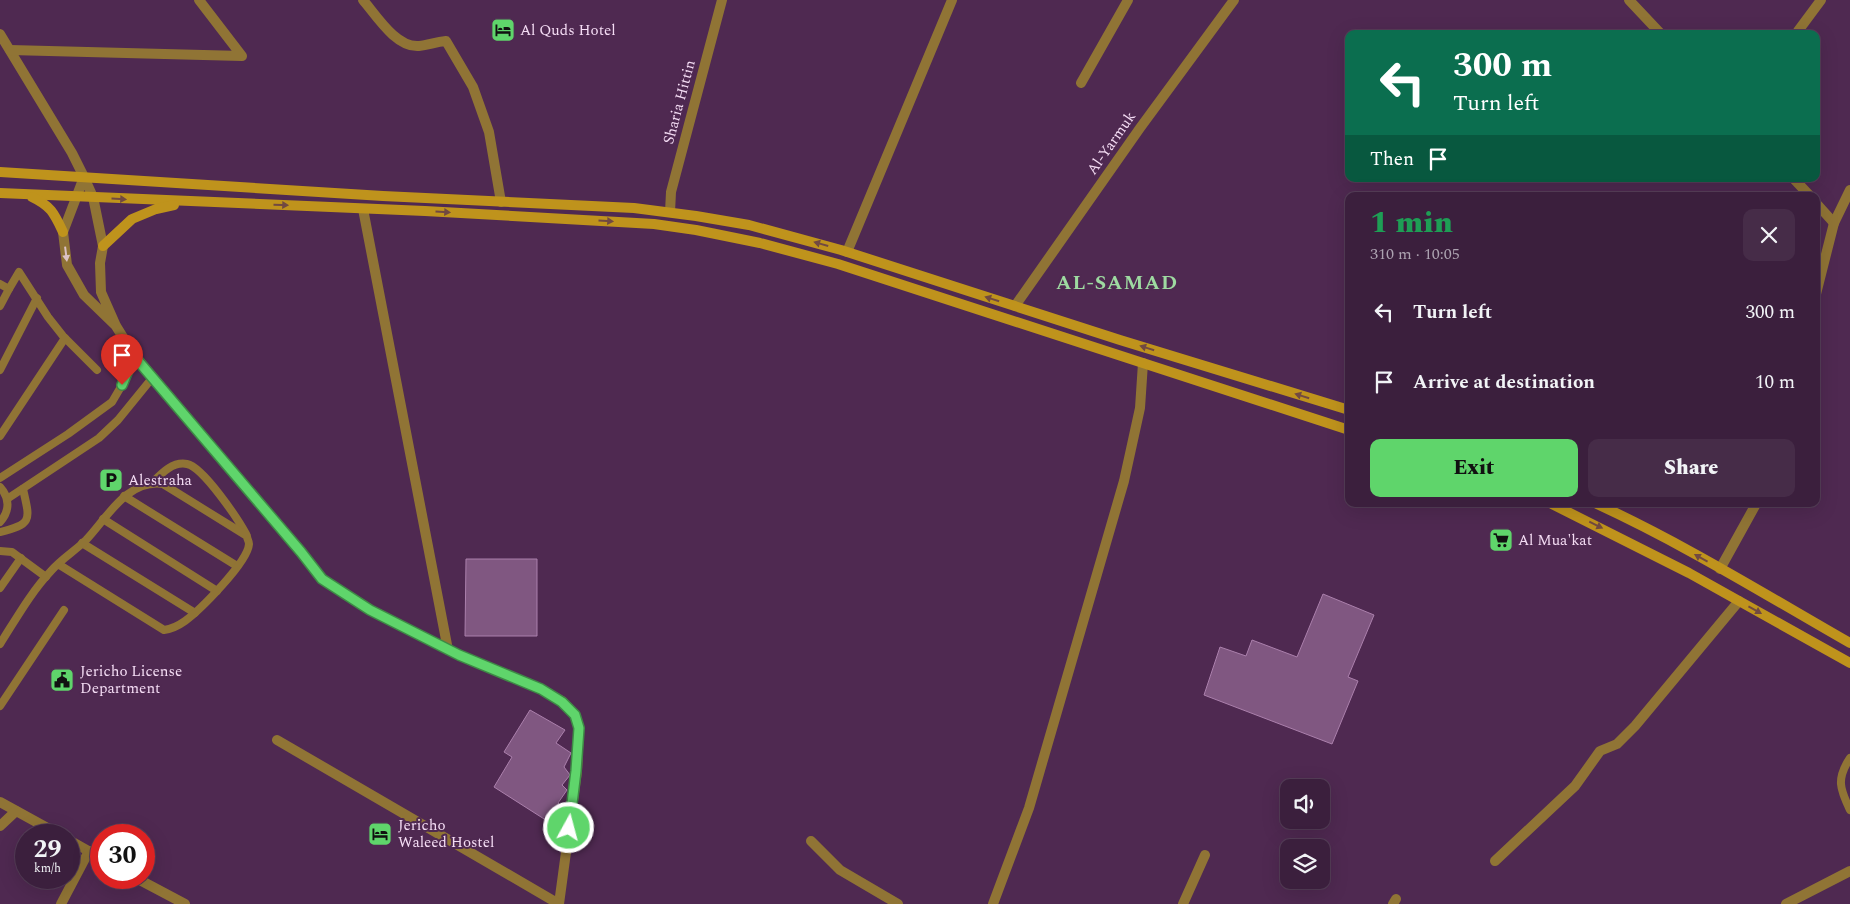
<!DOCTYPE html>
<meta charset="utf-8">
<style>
:root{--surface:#3b1f3d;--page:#462c48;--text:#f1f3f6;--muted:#aca2b0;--line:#543d57;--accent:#5fd56b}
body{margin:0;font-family:Spectral,serif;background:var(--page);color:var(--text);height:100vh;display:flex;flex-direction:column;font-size:19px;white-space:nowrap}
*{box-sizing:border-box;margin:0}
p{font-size:16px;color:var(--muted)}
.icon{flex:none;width:28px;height:28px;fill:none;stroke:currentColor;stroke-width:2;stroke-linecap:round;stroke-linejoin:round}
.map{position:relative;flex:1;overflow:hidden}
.details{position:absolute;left:1345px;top:192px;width:475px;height:315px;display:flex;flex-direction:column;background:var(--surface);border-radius:10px;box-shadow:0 5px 20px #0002,0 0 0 1px var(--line)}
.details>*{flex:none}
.hud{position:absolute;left:1345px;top:30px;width:475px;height:152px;border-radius:10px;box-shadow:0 5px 20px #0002,0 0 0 1px var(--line);background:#0b6e4f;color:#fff;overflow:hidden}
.controls{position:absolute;left:1280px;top:779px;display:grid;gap:10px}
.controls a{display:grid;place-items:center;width:50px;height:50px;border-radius:10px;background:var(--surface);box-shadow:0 5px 20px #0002,0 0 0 1px var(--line);font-size:25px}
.speed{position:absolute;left:15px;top:824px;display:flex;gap:10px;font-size:25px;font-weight:700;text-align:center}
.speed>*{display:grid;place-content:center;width:65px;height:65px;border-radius:50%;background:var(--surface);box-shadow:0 5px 20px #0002,0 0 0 1px var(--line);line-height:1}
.speed small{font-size:12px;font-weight:400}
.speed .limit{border:8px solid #d22;background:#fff;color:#111}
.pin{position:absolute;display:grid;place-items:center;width:42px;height:42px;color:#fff;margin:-51px -21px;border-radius:50% 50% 50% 0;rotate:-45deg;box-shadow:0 0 5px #0007}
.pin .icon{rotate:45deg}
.me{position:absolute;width:55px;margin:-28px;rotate:7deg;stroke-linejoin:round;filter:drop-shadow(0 0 4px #0008)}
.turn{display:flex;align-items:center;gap:18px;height:105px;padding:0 25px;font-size:22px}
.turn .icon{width:65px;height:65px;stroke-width:2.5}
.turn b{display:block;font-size:35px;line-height:42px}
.then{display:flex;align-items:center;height:48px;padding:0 25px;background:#0003;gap:10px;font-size:19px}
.round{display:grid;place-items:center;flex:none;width:52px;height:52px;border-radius:10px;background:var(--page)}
.summary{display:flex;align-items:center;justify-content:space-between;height:85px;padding:0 25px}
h1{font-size:30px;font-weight:800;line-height:38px;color:#1e9e55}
.button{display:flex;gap:10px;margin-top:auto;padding:10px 25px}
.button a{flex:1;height:58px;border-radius:10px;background:var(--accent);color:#111;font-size:20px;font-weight:800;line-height:58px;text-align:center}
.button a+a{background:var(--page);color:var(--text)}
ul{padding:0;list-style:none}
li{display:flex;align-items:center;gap:15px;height:70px;padding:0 25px}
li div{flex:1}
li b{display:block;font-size:19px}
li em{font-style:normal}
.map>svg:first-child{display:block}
</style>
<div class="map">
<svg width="1850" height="904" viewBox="0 0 1850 904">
<rect width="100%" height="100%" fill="#4f2951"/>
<g fill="#805781" stroke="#ab80ac">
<polygon points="466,559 537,559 537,636 465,636"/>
<polygon points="1323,594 1374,615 1348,677 1358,681 1332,744 1204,695 1220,647 1246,656 1252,640 1297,657"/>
<polygon points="530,710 565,730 556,743 571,753 564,767 570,775 562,785 567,790 558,803 564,810 552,824 494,787 512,757 504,752"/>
</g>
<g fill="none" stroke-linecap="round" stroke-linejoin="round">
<g stroke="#907435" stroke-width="8">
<polyline points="0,284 9,289 19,272 48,317 63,336 97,370"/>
<polyline points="0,306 9,289"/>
<polyline points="0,370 37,298"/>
<polyline points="0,436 65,338"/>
<polyline points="0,478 68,434 112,402 122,385 134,355"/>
<path d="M 151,484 C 160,475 172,461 187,464 C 203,467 238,519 246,534"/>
<path d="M 0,487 C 10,498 10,511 0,522"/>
<polyline points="124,496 237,566"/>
<polyline points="7,499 99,438 118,420 153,377"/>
<polyline points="103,519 217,591"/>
<path d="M 0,532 C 33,524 30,520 23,489"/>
<polyline points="82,543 195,613"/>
<polyline points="0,551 12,552 46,577"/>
<polyline points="0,588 21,558"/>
<path d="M 0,644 C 16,619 31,592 51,571 C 61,559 75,551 86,540 C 107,518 127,479 163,484 L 247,536 C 247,539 249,541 249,544 C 248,562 200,610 185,621 C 178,626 172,629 164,630 L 58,564"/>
<polyline points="0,706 64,610"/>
<path d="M 1850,758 C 1836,779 1840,789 1850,810"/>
</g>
<g stroke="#907435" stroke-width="10">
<path d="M 363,0 C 376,15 396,48 419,46 C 429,45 435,42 446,41 L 473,87 L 489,132 L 501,202"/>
<polyline points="1629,0 1661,34"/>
<polyline points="1798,31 1821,0"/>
<polyline points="0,34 72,153 84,177"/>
<polyline points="10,50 242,56 199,0"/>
<polyline points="1081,83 1128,0"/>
<polyline points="1794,179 1810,196"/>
<polyline points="1816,203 1834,223"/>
<polyline points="363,209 448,650"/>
<polyline points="670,212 671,192 722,0"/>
<polyline points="847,252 952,0"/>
<polyline points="1816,294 1834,223 1850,190"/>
<polyline points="1015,306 1140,128 1234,0"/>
<polyline points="116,326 84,295 67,265 63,232 84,177 93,197 103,246 100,263 101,292 116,326 134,355 301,552 322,579 371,610 459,655 541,689 562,701 575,715 579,728 577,771 559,904"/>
<polyline points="1720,569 1756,504"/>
<polyline points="277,740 559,904"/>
<polyline points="0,802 60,835"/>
<polyline points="0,826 16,811"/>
<polyline points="69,840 101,858"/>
<polyline points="811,841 840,870 898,904"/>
<polyline points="1495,861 1575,786 1600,751 1617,744 1635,726 1739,601"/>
<polyline points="136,878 185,904"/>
<polyline points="61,904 89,851"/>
<polyline points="993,904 1029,808 1124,481 1140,408 1143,363"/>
<polyline points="1183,904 1205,855"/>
<polyline points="1393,904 1396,899"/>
<polyline points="1786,904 1850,871"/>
</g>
<g stroke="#bf931c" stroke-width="10">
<polyline points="0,172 383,196 634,208 696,216 749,225 841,250 1120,340 1349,410"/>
<polyline points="0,193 425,211 654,224 696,230 760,243 838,264 1349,430"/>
<path d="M 32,197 C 51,206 54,213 63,232"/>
<polyline points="103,246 132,219 156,209 174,205"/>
<polyline points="1552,504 1689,573 1850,663"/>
<path d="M 1597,504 C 1684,544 1766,595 1850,643"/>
</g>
</g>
<defs><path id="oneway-solid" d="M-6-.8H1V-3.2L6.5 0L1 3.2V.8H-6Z" transform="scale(1.25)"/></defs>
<g fill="#714941">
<use href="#oneway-solid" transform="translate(119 199) rotate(3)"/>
<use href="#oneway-solid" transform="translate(281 205) rotate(2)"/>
<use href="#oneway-solid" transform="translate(443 212) rotate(3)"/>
<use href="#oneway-solid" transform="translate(606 221) rotate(3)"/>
<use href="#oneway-solid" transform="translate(821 244) rotate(-164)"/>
<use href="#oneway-solid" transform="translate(992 299) rotate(-162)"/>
<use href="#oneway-solid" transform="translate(1147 348) rotate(-163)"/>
<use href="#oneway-solid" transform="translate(1302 396) rotate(-163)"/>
<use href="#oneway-solid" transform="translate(1596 525) rotate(26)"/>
<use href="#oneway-solid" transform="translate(1701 558) rotate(-151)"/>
<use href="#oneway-solid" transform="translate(1755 610) rotate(29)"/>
</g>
<use fill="#dbc2c4" href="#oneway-solid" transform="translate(66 254) rotate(83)"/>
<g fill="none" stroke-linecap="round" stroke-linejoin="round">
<g stroke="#3e8a46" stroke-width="12">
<polyline id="route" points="122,385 134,356 301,552 322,579 370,610 459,655 541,689 562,702 575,715 579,728 576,771 569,828"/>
</g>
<use href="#route" stroke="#5fd56b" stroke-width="9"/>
</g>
<defs>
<g id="hotel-square" transform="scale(1.25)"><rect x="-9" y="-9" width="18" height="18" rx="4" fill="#5fd56b" stroke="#4f2951"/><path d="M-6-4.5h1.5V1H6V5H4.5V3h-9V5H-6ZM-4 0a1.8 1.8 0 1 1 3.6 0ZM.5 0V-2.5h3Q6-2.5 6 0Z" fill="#111"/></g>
<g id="parking-square" transform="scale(1.25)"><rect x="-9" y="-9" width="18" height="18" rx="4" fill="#5fd56b" stroke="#4f2951"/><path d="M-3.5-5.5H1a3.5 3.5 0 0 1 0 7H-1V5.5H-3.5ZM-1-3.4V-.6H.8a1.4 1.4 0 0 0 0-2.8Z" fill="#111"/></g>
<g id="supermarket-square" transform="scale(1.25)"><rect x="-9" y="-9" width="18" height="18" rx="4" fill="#5fd56b" stroke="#4f2951"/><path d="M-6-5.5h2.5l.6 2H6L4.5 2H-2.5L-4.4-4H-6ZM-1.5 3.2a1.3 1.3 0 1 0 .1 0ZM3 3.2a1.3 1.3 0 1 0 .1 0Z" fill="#111"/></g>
<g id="civic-square" transform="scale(1.25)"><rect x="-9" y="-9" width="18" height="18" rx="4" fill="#5fd56b" stroke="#4f2951"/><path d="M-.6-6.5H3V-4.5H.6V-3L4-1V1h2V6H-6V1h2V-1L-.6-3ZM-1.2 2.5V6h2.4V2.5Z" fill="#111"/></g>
</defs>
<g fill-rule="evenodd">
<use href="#hotel-square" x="503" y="30"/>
<use href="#parking-square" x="111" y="480"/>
<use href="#supermarket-square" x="1501" y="540"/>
<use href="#civic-square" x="62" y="680"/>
<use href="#hotel-square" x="380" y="834"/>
</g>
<g text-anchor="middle" stroke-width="4" stroke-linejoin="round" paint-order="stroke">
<g font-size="15" fill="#f4dcf4" stroke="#4f2951" text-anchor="start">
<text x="520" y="35">Al Quds Hotel</text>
<text x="128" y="485">Alestraha</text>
<text x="1518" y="545">Al Mua'kat</text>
<text x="80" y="676">Jericho License<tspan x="80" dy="17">Department</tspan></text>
<text x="398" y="830">Jericho<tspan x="398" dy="17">Waleed Hostel</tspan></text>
</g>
<g font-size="15" fill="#f4dcf4" stroke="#4f2951">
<text transform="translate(679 102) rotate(-75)" y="5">Sharia Hittin</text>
<text transform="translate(1111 143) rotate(-55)" y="5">Al-Yarmuk</text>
</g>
<g font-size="20" font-weight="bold" letter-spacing="1" fill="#9edaa1" stroke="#4f2951">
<text x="1117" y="289">AL-SAMAD</text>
</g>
</g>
</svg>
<div class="controls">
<a><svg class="icon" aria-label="sound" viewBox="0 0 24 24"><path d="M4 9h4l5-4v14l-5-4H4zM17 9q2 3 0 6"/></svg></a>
<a><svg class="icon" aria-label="layers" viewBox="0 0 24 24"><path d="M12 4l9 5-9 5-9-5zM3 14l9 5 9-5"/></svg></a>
</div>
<div class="speed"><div>29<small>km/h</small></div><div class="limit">30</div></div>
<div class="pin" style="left:122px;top:385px;background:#d93025"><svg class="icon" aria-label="arrive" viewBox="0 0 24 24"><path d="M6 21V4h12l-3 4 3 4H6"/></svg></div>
<svg class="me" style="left:569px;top:828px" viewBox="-20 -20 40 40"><circle r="17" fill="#5fd56b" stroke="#fff" stroke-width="3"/><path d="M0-11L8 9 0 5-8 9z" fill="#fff"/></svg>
<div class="hud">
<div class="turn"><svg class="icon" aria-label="left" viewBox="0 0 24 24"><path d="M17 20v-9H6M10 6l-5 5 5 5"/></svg><div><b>300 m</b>Turn left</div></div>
<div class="then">Then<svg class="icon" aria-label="arrive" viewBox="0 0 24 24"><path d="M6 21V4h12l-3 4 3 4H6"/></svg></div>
</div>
<section class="details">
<div class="summary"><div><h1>1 min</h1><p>310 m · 10:05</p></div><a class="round"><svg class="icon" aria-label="close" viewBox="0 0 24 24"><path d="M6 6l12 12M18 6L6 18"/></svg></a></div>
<ul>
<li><svg class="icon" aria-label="left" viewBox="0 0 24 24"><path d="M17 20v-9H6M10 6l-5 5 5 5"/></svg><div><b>Turn left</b></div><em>300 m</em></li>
<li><svg class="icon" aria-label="arrive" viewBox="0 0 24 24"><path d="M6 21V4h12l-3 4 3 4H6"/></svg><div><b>Arrive at destination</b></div><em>10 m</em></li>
</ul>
<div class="button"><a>Exit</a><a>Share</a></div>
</section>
</div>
